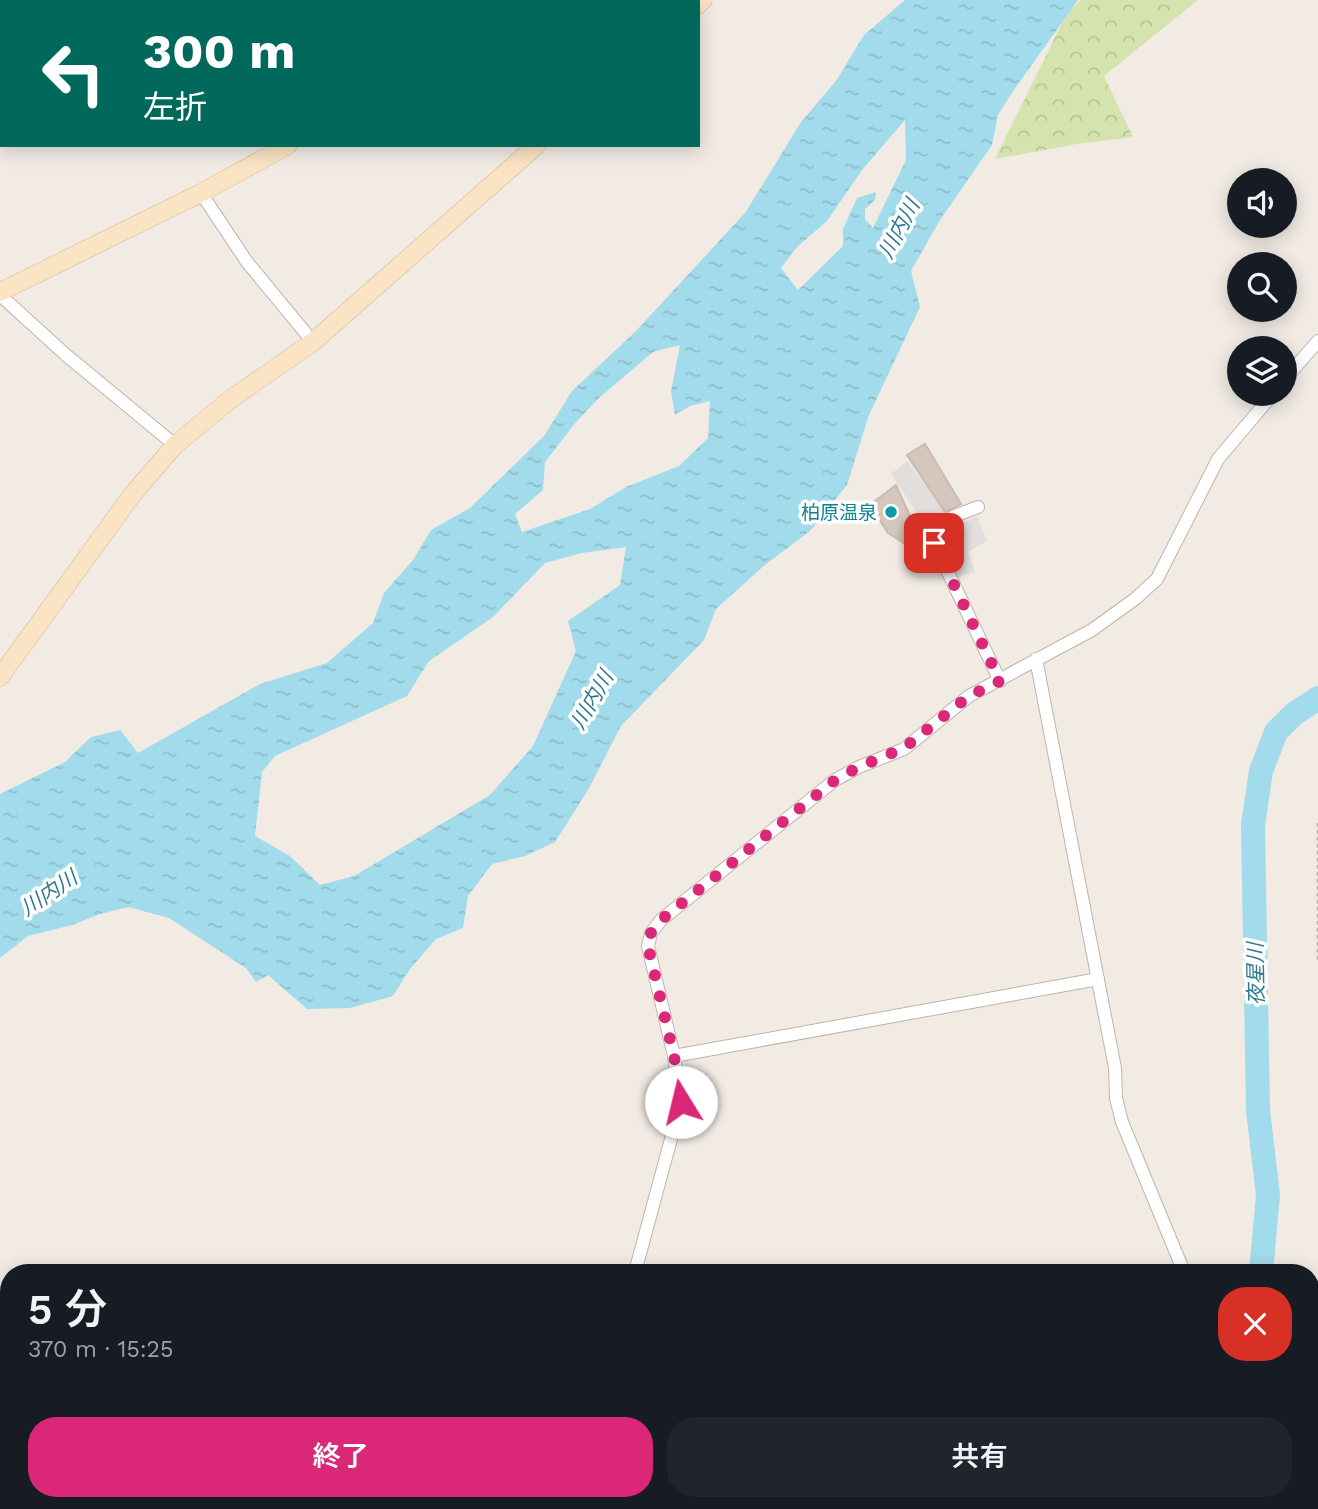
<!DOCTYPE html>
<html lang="ja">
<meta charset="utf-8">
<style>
:root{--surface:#171b24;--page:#20242c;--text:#f1f3f6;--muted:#9ea1a6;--accent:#db2777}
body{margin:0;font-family:"Work Sans","Noto Sans JP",sans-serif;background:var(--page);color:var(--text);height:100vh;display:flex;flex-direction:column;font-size:26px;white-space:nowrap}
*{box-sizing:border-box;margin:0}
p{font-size:23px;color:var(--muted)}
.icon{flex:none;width:38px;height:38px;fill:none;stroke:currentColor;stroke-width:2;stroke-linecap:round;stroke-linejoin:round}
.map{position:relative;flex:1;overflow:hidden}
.side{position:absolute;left:0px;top:1264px;width:1320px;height:247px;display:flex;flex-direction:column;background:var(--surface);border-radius:28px 28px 0 0;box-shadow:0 4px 18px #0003}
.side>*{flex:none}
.top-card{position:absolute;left:0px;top:0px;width:700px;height:147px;box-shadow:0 4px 18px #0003;background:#00695c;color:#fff;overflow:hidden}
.tools{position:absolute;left:1227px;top:168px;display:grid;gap:14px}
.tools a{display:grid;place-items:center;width:70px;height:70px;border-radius:50%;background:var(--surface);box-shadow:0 4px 18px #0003;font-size:35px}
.pin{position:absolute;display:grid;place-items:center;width:60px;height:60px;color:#fff;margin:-30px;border-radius:14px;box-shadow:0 4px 10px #0006}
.me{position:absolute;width:77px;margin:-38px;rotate:351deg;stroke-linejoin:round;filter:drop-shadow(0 0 5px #0008)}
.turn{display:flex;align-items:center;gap:24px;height:147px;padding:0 28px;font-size:32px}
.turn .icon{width:91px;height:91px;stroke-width:2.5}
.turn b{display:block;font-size:49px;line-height:60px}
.round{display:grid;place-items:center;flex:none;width:74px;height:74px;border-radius:28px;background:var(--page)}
.head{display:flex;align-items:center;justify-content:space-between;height:119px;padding:0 28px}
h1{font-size:42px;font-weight:600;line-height:52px}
.action{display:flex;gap:14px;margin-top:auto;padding:14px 28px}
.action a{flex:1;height:80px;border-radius:28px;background:var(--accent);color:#fff;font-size:28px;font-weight:600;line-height:80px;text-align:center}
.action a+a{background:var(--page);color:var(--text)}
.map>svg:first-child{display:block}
</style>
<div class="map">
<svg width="1318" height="1509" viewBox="0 0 1318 1509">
<defs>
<pattern id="forest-crowns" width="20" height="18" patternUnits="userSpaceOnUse" patternTransform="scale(1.75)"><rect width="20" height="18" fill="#d5e4ae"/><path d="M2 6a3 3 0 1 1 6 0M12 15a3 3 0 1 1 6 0" fill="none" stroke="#b8c496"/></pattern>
<pattern id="water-ripples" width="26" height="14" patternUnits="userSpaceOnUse" patternTransform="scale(1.75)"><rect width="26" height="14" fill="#a2dbeb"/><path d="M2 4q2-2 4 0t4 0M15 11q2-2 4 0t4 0" fill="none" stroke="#8dbdca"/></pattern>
</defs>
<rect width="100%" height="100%" fill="#f1ebe4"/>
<polygon fill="#e9ddce" points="748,1502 957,1502 960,1509 741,1509"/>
<polygon fill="url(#forest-crowns)" points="1081,0 1198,0 1104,76 1133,137 1077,144 995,159 1067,13"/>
<polygon fill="#e2dedc" points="907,461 956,526 977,516 987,541 968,552 975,572 955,578 940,547 891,474"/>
<path fill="url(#water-ripples)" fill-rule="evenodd" d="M 905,0 L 1078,0 L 1011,94 L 998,115 L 992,145 L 940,220 L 911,271 L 920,307 L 869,415 L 847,485 L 810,531 L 766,564 L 716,609 L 704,640 L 621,726 L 588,790 L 555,842 L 525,856 L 492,864 L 468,896 L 463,928 L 436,939 L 410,969 L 393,996 L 350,1008 L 307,1009 L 268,975 L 256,982 L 246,968 L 169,918 L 129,907 L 100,914 L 72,925 L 28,936 L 0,958 L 0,794 L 65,762 L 91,737 L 120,730 L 138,753 L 260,684 L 327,663 L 373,623 L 384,593 L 413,560 L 431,530 L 470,508 L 544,436 L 572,391 L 636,331 L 745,213 L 801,122 L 836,81 L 864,35 ZM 905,120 L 906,160 L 873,228 L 865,219 L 865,209 L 875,200 L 876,192 L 857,198 L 843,229 L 843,246 L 798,290 L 781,268 L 797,247 L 827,221 L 862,170 ZM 680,345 L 671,391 L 675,415 L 690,406 L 710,401 L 708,438 L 679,466 L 626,487 L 590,509 L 522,532 L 515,514 L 543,490 L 545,462 L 576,422 L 599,398 L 653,352 ZM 626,547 L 620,585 L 568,621 L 576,651 L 533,746 L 490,795 L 354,876 L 320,885 L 290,856 L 255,836 L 262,772 L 275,756 L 407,696 L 429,661 L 493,617 L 545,563 L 582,553 Z"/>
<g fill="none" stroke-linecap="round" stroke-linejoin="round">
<g stroke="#a2dbeb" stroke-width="24">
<polyline points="1261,1272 1268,1195 1258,1110 1253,825 1261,771 1276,732 1294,714 1318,698"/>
<polyline points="1299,1502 1301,1509"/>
</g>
</g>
<g fill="#d5c7bd" stroke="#ccbbae" stroke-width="2">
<polygon points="925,444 961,504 945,512 907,455"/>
<polygon points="896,485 911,518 929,532 915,550 888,533 870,505"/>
</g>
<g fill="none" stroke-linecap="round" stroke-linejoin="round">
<g stroke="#bfb4aa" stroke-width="14">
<g id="street">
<polyline points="201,193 247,262 313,342"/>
<polyline points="0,295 66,355 175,445"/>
<polyline points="1284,380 1318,341"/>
<polyline points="978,507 952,517 934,543 1000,681"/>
<polyline points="1036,659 1115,1068 1116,1098 1122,1122 1184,1272"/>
<polyline points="674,1056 1098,979"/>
<polyline points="635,1272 681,1102 674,1056 648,946 651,933 661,920 835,780 859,767 904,749 969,696 1092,630 1135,599 1157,579 1218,459 1273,394"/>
<polyline points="167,1502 170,1509"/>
<polyline points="560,1509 562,1502"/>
<polyline points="1145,1509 1148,1502"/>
</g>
</g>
<g stroke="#d2b898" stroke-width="19">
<g id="secondary">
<polyline points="564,2 567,0"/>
<polyline points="698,5 703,0"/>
<polyline points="0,292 201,193 288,145"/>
<polyline points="0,677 132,495 175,445 231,399 313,342 537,145"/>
<polyline points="18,1509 31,1502"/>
</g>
</g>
<g stroke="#d4803b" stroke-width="24">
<g id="highway">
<polyline points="1311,1350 1318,1351"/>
<polyline points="256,1509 260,1502"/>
</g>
</g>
<polyline stroke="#bdaa99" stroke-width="2.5" stroke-dasharray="3.5 3.5" stroke-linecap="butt" points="1318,823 1318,960"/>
<use href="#street" stroke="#fff" stroke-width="12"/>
<use href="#secondary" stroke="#fbe4c3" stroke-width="18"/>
<use href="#highway" stroke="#f6ae6a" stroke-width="23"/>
</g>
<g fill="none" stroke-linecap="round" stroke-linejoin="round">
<polyline stroke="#db2777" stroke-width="12" stroke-dasharray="0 21.6" points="681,1102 674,1056 648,946 651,933 661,920 835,780 859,767 904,748 969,696 1000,681 934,543"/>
</g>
<circle fill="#0f9aa8" stroke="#fff" stroke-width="2.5" cx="891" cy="512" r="7"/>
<g text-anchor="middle" stroke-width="7" stroke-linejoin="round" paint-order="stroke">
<g font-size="19" fill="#0d838f" stroke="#fff" text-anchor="end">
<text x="877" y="519">柏原温泉</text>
</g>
<g font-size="21" font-style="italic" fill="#2f7a91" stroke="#fff">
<text transform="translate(899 229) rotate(-62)" y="7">川内川</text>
<text transform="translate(592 700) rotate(-60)" y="7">川内川</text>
<text transform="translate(49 893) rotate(-34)" y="7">川内川</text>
<text transform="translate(1256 974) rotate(-91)" y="7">夜星川</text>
</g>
</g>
</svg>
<div class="tools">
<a><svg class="icon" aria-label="sound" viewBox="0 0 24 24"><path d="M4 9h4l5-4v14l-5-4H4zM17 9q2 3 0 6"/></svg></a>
<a><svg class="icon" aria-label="search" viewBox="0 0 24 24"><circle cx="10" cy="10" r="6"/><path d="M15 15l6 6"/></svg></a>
<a><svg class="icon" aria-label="layers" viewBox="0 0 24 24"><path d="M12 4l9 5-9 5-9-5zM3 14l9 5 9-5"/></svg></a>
</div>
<div class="pin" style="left:934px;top:543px;background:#d93025"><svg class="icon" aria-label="arrive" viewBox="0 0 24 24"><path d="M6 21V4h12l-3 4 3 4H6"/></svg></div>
<svg class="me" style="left:681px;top:1102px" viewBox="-20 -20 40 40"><circle r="19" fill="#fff"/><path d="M0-13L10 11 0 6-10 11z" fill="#db2777"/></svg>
<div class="top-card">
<div class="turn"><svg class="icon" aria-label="left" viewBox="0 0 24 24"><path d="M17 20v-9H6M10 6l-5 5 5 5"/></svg><div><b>300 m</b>左折</div></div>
</div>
<section class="side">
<div class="head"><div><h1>5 分</h1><p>370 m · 15:25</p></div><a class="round" style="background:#d93025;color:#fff"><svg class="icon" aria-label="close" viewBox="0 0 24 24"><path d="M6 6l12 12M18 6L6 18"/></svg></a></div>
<div class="action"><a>終了</a><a>共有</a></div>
</section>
</div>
